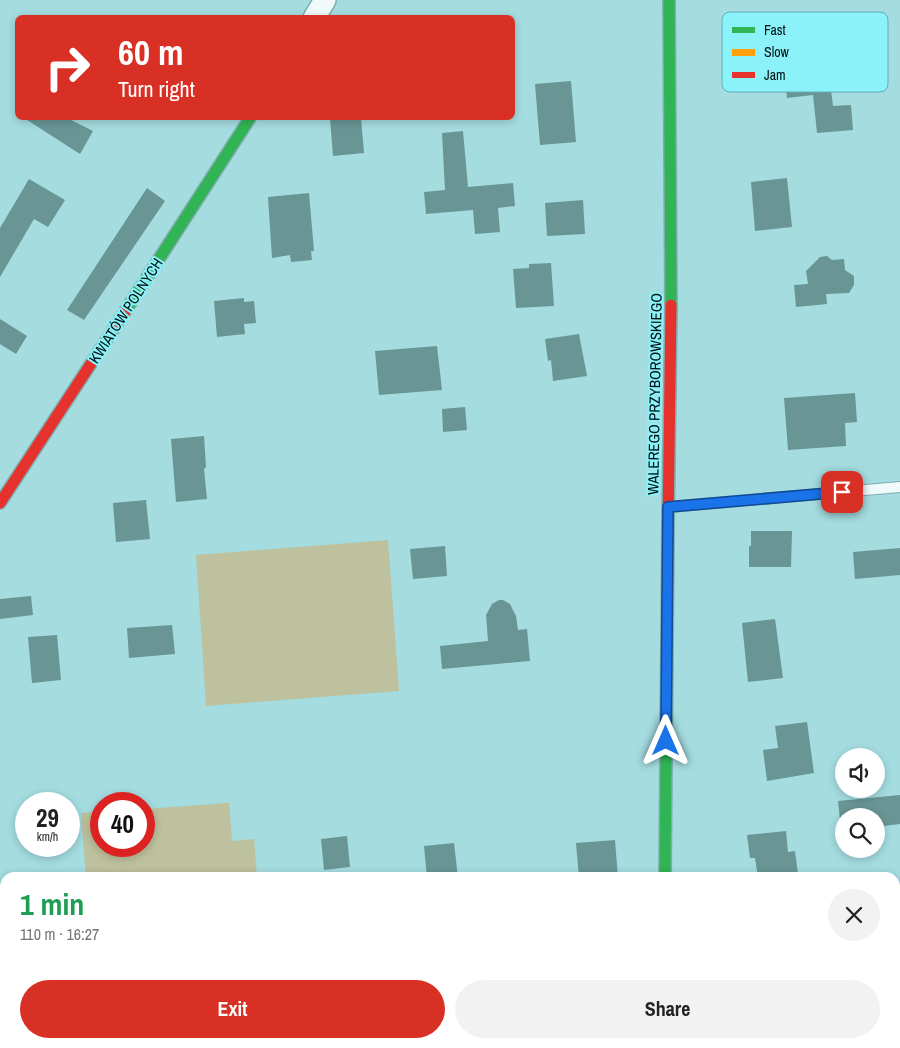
<!DOCTYPE html>
<meta charset="utf-8">
<style>
:root{--surface:#fff;--page:#f2f2f2;--text:#222;--muted:#767676;--accent:#d93025}
body{margin:0;font-family:"Archivo Narrow",sans-serif;background:var(--page);color:var(--text);height:100vh;display:flex;flex-direction:column;font-size:19px;white-space:nowrap}
*{box-sizing:border-box;margin:0}
p{font-size:16px;color:var(--muted)}
.icon{flex:none;width:28px;height:28px;fill:none;stroke:currentColor;stroke-width:2;stroke-linecap:round;stroke-linejoin:round}
.map{position:relative;flex:1;overflow:hidden}
.sheet{position:absolute;left:0px;top:872px;width:900px;height:176px;display:flex;flex-direction:column;background:var(--surface);border-radius:15px 15px 0 0;box-shadow:0 2px 8px #0003}
.sheet>*{flex:none}
.hud{position:absolute;left:15px;top:15px;width:500px;height:105px;border-radius:8px;box-shadow:0 2px 8px #0003;background:#d93025;color:#fff;overflow:hidden}
.fabs{position:absolute;left:835px;top:748px;display:grid;gap:10px}
.fabs a{display:grid;place-items:center;width:50px;height:50px;border-radius:50%;background:var(--surface);box-shadow:0 2px 8px #0003;font-size:25px}
.speed{position:absolute;left:15px;top:792px;display:flex;gap:10px;font-size:25px;font-weight:700;text-align:center}
.speed>*{display:grid;place-content:center;width:65px;height:65px;border-radius:50%;background:var(--surface);box-shadow:0 2px 8px #0003;line-height:1}
.speed small{font-size:12px;font-weight:400}
.speed .limit{border:8px solid #d22;background:#fff;color:#111}
.pin{position:absolute;display:grid;place-items:center;width:42px;height:42px;color:#fff;margin:-21px;border-radius:10px;box-shadow:0 2px 8px #0006}
.me{position:absolute;width:55px;margin:-28px;rotate:0deg;stroke-linejoin:round;filter:drop-shadow(0 0 4px #0008)}
.turn{display:flex;align-items:center;gap:18px;height:105px;padding:0 20px;font-size:22px}
.turn .icon{width:65px;height:65px;stroke-width:2.5}
.turn b{display:block;font-size:35px;line-height:42px}
.round{display:grid;place-items:center;flex:none;width:52px;height:52px;border-radius:26px;background:var(--page)}
.overview{display:flex;align-items:center;justify-content:space-between;height:85px;padding:0 20px}
h1{font-size:30px;font-weight:700;line-height:38px;color:#1e9e55}
.primary-button{display:flex;gap:10px;margin-top:auto;padding:10px 20px}
.primary-button a{flex:1;height:58px;border-radius:30px;background:var(--accent);color:#fff;font-size:20px;font-weight:700;line-height:58px;text-align:center}
.primary-button a+a{background:var(--page);color:var(--text)}
.map>svg:first-child{display:block}
</style>
<div class="map">
<svg width="900" height="1048" viewBox="0 0 900 1048">
<rect width="100%" height="100%" fill="#a4dce0"/>
<g fill="#bdc19d">
<polygon points="388,540 399,691 206,706 196,555"/>
<polygon points="229,803 232,841 254,839 257,877 86,877 81,813 101,812 101,846 144,846 144,809"/>
<polygon points="895,893 900,893 900,1048 694,1048 695,1044 895,1044"/>
</g>
<g fill="#699695">
<polygon points="814,64 815,76 829,74 833,106 851,105 853,130 817,133 813,95 787,98 784,68"/>
<polygon points="571,81 576,142 540,145 535,84"/>
<polygon points="24,118 67,118 93,131 80,154"/>
<polygon points="330,118 361,118 364,153 333,156"/>
<polygon points="463,131 468,187 513,183 515,206 498,208 500,232 475,234 473,210 426,214 424,192 445,190 442,133"/>
<polygon points="787,178 792,227 755,231 751,182"/>
<polygon points="29,179 65,200 48,227 34,219 0,277 0,228"/>
<polygon points="147,188 165,201 84,320 67,310"/>
<polygon points="309,193 314,251 311,251 312,260 291,262 290,255 272,258 268,197"/>
<polygon points="583,200 585,234 547,236 545,203"/>
<polygon points="827,256 832,260 844,259 845,270 854,276 854,285 849,293 826,294 827,304 796,307 794,285 808,284 806,271 820,257"/>
<polygon points="551,263 554,306 516,308 513,269 529,268 529,264"/>
<polygon points="244,298 244,302 254,301 256,323 244,324 245,334 217,337 214,301"/>
<polygon points="0,319 27,336 16,354 0,344"/>
<polygon points="579,334 587,376 553,381 551,360 548,361 545,339"/>
<polygon points="437,346 442,390 379,395 375,351"/>
<polygon points="855,393 857,422 845,423 846,446 788,450 784,398"/>
<polygon points="465,407 467,430 443,432 442,409"/>
<polygon points="204,436 206,467 204,469 207,499 176,502 171,439"/>
<polygon points="146,500 150,539 116,542 113,503"/>
<polygon points="751,531 792,531 791,567 749,567 749,546 751,546"/>
<polygon points="445,546 447,576 413,579 410,549"/>
<polygon points="900,548 900,575 855,579 853,552"/>
<polygon points="31,596 33,615 0,619 0,599"/>
<polygon points="499,600 503,600 510,604 516,616 518,630 527,629 530,661 442,669 440,646 488,641 486,615 492,604"/>
<polygon points="775,619 783,678 748,682 742,623"/>
<polygon points="172,625 175,654 129,658 127,628"/>
<polygon points="57,635 61,680 32,683 28,637"/>
<polygon points="807,722 814,773 767,781 763,750 778,748 775,726"/>
<polygon points="900,795 900,824 876,827 876,816 844,816 844,830 841,830 838,801"/>
<polygon points="786,831 788,852 795,851 798,874 758,878 755,858 750,858 747,835"/>
<polygon points="347,836 350,867 324,870 321,839"/>
<polygon points="615,840 618,878 579,878 576,843"/>
<polygon points="454,843 458,878 427,878 424,846"/>
</g>
<g fill="none" stroke-linecap="round" stroke-linejoin="round">
<g stroke="#7fadb0" stroke-width="12">
<polyline id="lane" points="669,507 900,487"/>
</g>
<g stroke="#7fadb0" stroke-width="24">
<polyline id="street" points="314,18 325,0"/>
</g>
<g stroke="#7fadb0" stroke-width="14">
<g id="fast">
<polyline points="669,0 671,305"/>
<polyline points="126,310 250,118"/>
<polyline points="665,878 668,527"/>
</g>
</g>
<g stroke="#7fadb0" stroke-width="14">
<polyline id="slow" points="664,1044 664,1048"/>
</g>
<g stroke="#7fadb0" stroke-width="14">
<g id="jam">
<polyline points="0,503 126,310"/>
<polyline points="668,527 671,305"/>
</g>
</g>
<use href="#lane" stroke="#f1fafa" stroke-width="10"/>
<use href="#street" stroke="#f1fafa" stroke-width="21"/>
<use href="#fast" stroke="#30b455" stroke-width="11"/>
<use href="#slow" stroke="#ff9f0a" stroke-width="11"/>
<use href="#jam" stroke="#e5322d" stroke-width="11"/>
</g>
<g fill="none" stroke-linecap="round" stroke-linejoin="round">
<g stroke="#114b97" stroke-width="12">
<polyline id="route" points="666,741 668,507 842,492"/>
</g>
<use href="#route" stroke="#1a73e8" stroke-width="9"/>
</g>
<g text-anchor="middle" stroke-width="4" stroke-linejoin="round" paint-order="stroke">
<g font-size="15" fill="#001112" stroke="#8bf2f9">
<text transform="translate(126 311) rotate(-57)" y="5">KWIATÓW POLNYCH</text>
<text transform="translate(655 394) rotate(-89)" y="5">WALEREGO PRZYBOROWSKIEGO</text>
</g>
</g>
<rect x="722" y="12" width="166" height="80" rx="8" fill="#8bf2f9" stroke="#61aeb4" stroke-width="1"/>
<rect x="732" y="27" width="23" height="6" fill="#30b455"/>
<rect x="732" y="49" width="23" height="7" fill="#ff9f0a"/>
<rect x="732" y="72" width="23" height="6" fill="#e5322d"/>
<g font-size="14" fill="#001112">
<text x="764" y="35">Fast</text>
<text x="764" y="57">Slow</text>
<text x="764" y="80">Jam</text>
</g>
</svg>
<div class="fabs">
<a><svg class="icon" aria-label="sound" viewBox="0 0 24 24"><path d="M4 9h4l5-4v14l-5-4H4zM17 9q2 3 0 6"/></svg></a>
<a><svg class="icon" aria-label="search" viewBox="0 0 24 24"><circle cx="10" cy="10" r="6"/><path d="M15 15l6 6"/></svg></a>
</div>
<div class="speed"><div>29<small>km/h</small></div><div class="limit">40</div></div>
<div class="pin" style="left:842px;top:492px;background:#d93025"><svg class="icon" aria-label="arrive" viewBox="0 0 24 24"><path d="M6 21V4h12l-3 4 3 4H6"/></svg></div>
<svg class="me" style="left:666px;top:741px" viewBox="-20 -20 40 40"><path d="M0-17L14 15 0 8-14 15z" fill="#1a73e8" stroke="#fff" stroke-width="4"/></svg>
<div class="hud">
<div class="turn"><svg class="icon" aria-label="right" viewBox="0 0 24 24"><path d="M7 20v-9h11M14 6l5 5-5 5"/></svg><div><b>60 m</b>Turn right</div></div>
</div>
<section class="sheet">
<div class="overview"><div><h1>1 min</h1><p>110 m · 16:27</p></div><a class="round"><svg class="icon" aria-label="close" viewBox="0 0 24 24"><path d="M6 6l12 12M18 6L6 18"/></svg></a></div>
<div class="primary-button"><a>Exit</a><a>Share</a></div>
</section>
</div>
